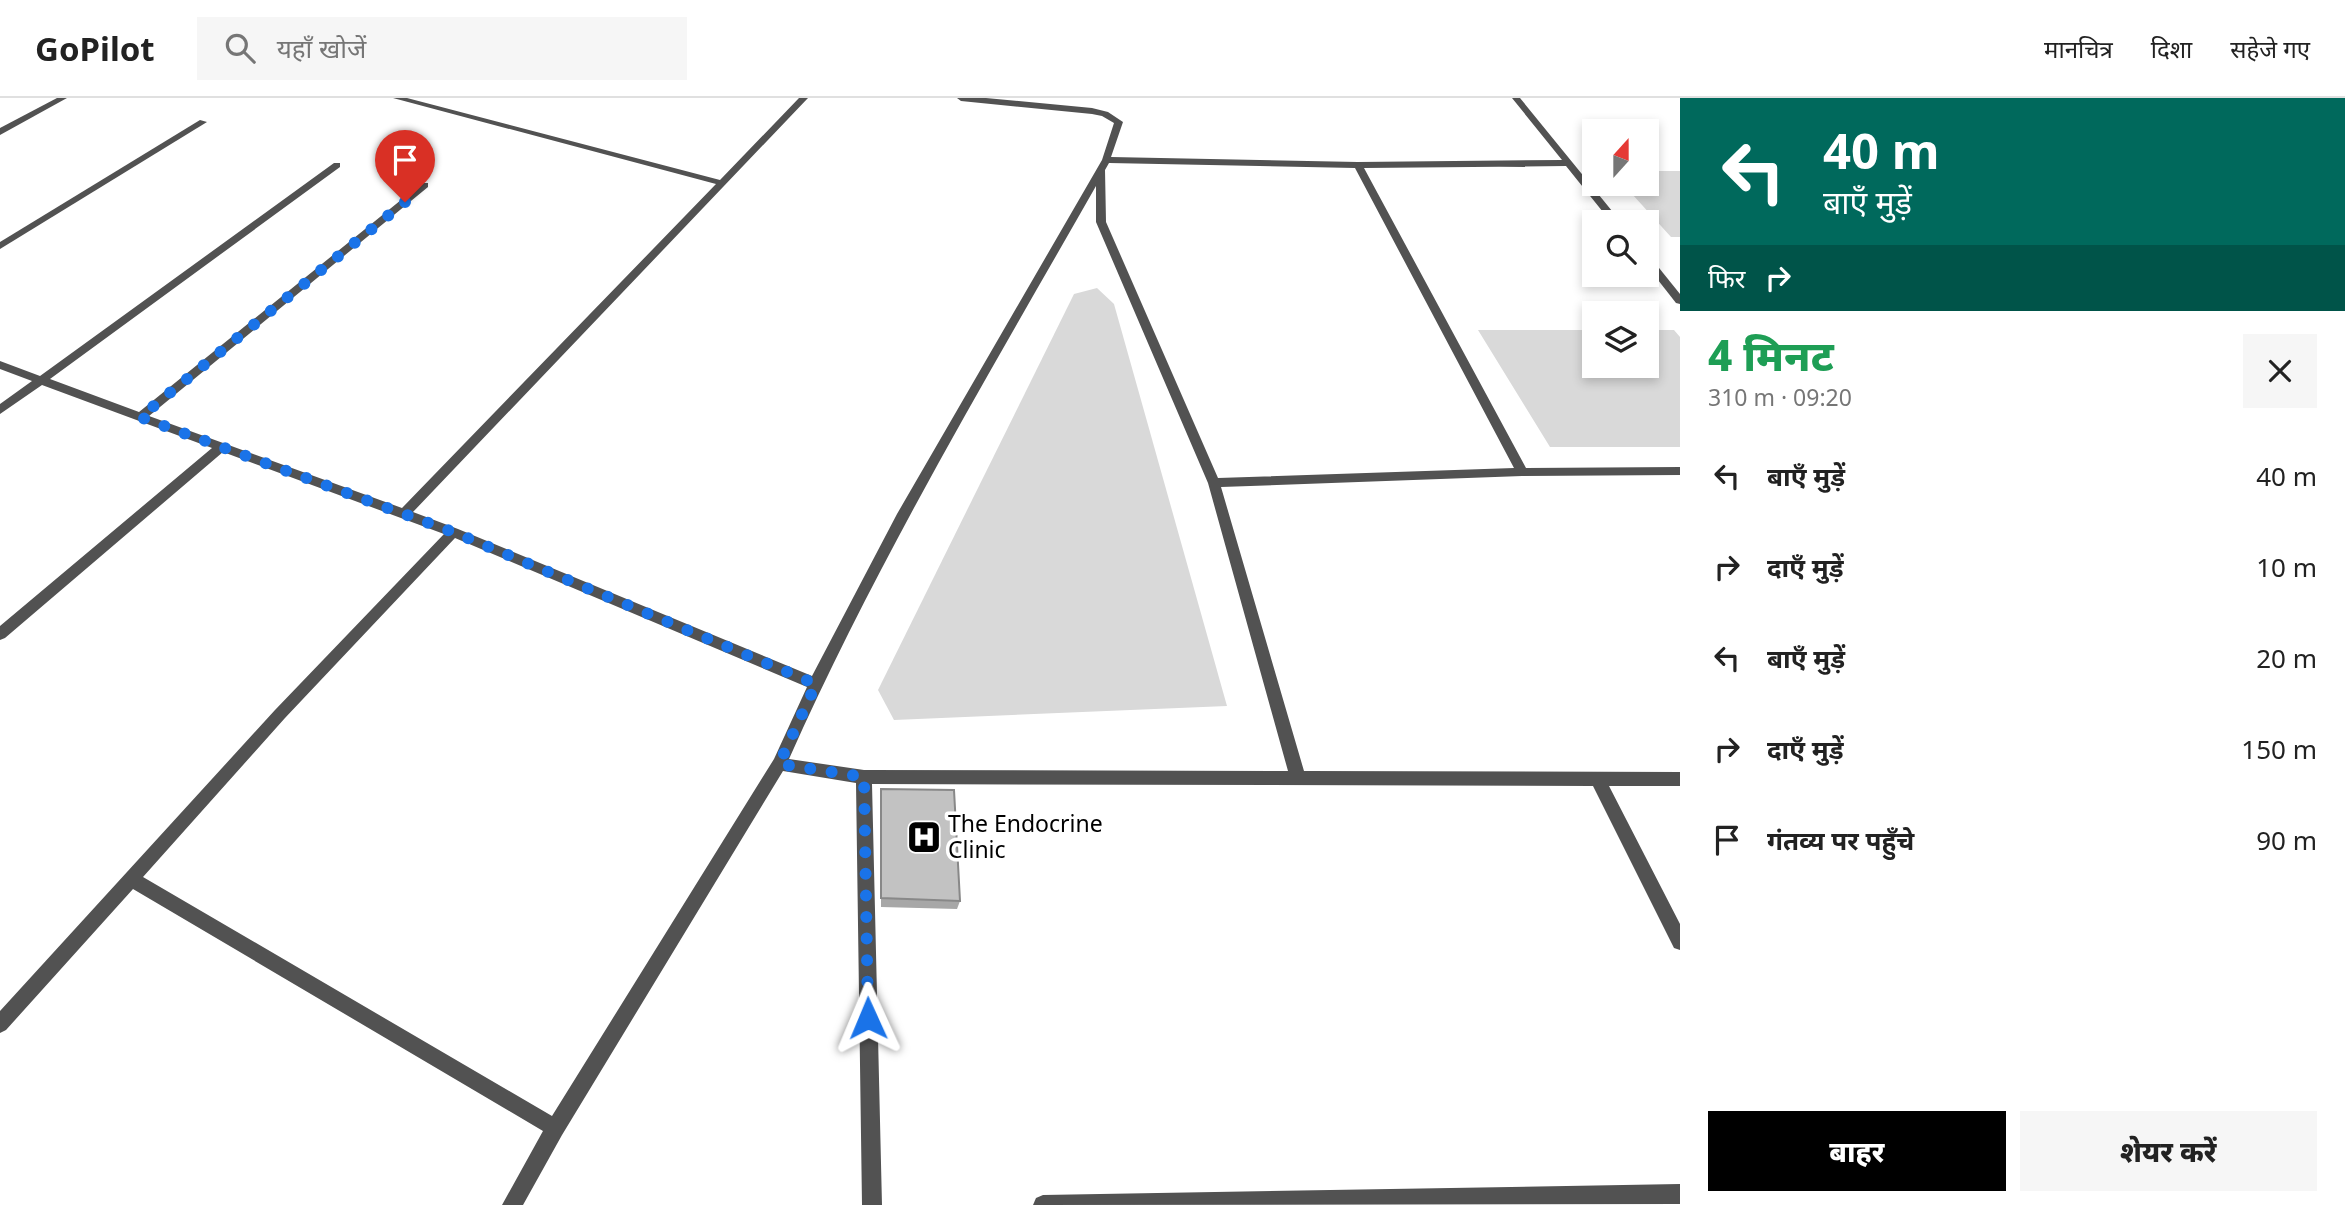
<!DOCTYPE html>
<html lang="hi">
<meta charset="utf-8">
<style>
:root{--surface:#fff;--page:#f6f6f6;--text:#222;--muted:#767676;--line:#e0e0e0;--accent:#000}
body{margin:0;font-family:"Noto Sans","Noto Sans Devanagari",sans-serif;background:var(--page);color:var(--text);height:100vh;display:flex;flex-direction:column;font-size:26px;white-space:nowrap}
*{box-sizing:border-box;margin:0}
p{font-size:23px;color:var(--muted)}
.icon{flex:none;width:38px;height:38px;fill:none;stroke:currentColor;stroke-width:2;stroke-linecap:round;stroke-linejoin:round}
.map{position:relative;flex:1;overflow:hidden}
.drawer{display:flex;flex-direction:column;background:var(--surface);width:665px}
.drawer>*{flex:none}
.top-card{background:#00695c;color:#fff;overflow:hidden}
.needle{width:46px;rotate:21deg}
.controls{position:absolute;left:1582px;top:21px;display:grid;gap:14px}
.controls a{display:grid;place-items:center;width:77px;height:77px;border-radius:0px;background:var(--surface);box-shadow:0 4px 10px #0003;font-size:35px}
.pin{position:absolute;display:grid;place-items:center;width:60px;height:60px;color:#fff;margin:-72px -30px;border-radius:50% 50% 50% 0;rotate:-45deg;box-shadow:0 0 7px #0007}
.pin .icon{rotate:45deg}
.me{position:absolute;width:77px;margin:-38px;rotate:359deg;stroke-linejoin:round;filter:drop-shadow(0 0 5px #0008)}
.turn{display:flex;align-items:center;gap:24px;height:147px;padding:0 28px;font-size:32px}
.turn .icon{width:91px;height:91px;stroke-width:2.5}
.turn b{display:block;font-size:49px;line-height:60px}
.then{display:flex;align-items:center;height:66px;padding:0 28px;background:#0003;gap:14px;font-size:26px}
.round{display:grid;place-items:center;flex:none;width:74px;height:74px;border-radius:0px;background:var(--page)}
.summary{display:flex;align-items:center;justify-content:space-between;height:119px;padding:0 28px}
h1{font-size:42px;font-weight:800;line-height:52px;color:#1e9e55}
.cta{display:flex;gap:14px;margin-top:auto;padding:14px 28px}
.cta a{flex:1;height:80px;border-radius:0px;background:var(--accent);color:#fff;font-size:28px;font-weight:800;line-height:80px;text-align:center}
.cta a+a{background:var(--page);color:var(--text)}
ul{padding:0;list-style:none}
li{display:flex;align-items:center;gap:21px;height:91px;padding:0 28px}
li div{flex:1}
li b{display:block;font-size:26px}
li em{font-style:normal}
header{display:flex;align-items:center;gap:42px;box-sizing:border-box;height:98px;padding:0 35px;background:var(--surface);border-bottom:2px solid var(--line)}
header strong{font-size:33px}
nav{display:flex;gap:38px;margin-inline-start:auto;font-size:24px}
.search{width:490px;height:63px;background:var(--page);display:flex;align-items:center;gap:18px;box-sizing:border-box;padding:0 24px;border-radius:0px;color:var(--muted);font-size:26px}
main{display:flex;flex:1;min-height:0}
.map>svg:first-child{display:block}
</style>
<header>
<strong>GoPilot</strong>
<div class="search"><svg class="icon" aria-label="search" viewBox="0 0 24 24"><circle cx="10" cy="10" r="6"/><path d="M15 15l6 6"/></svg>यहाँ खोजें</div>
<nav><a>मानचित्र</a><a>दिशा</a><a>सहेजे गए</a></nav>
</header>
<main>
<div class="map">
<svg width="1680" height="1107" viewBox="0 0 1680 1107">
<rect width="100%" height="100%" fill="#fff"/>
<g fill="#d9d9d9">
<polygon points="1647,73 1680,73 1680,139 1671,139 1623,86 1647,86"/>
<polygon points="1097,190 1114,206 1227,608 894,622 878,592 1074,196"/>
<polygon points="1478,232 1594,232 1594,268 1647,268 1647,232 1674,232 1680,239 1680,349 1550,349"/>
</g>
<g fill="none" stroke-linecap="round" stroke-linejoin="round">
<g fill="#525252" fill-rule="evenodd">
<polygon points="57,0 67,0 0,37 0,30"/>
<path d="M 393,0 L 407,0 L 720,82 L 799,0 L 808,0 L 413,414 L 458,431 L 812,578 L 897,416 L 1102,62 L 1114,25 L 1102,18 L 1092,16 L 961,3 L 957,0 L 986,0 L 1092,10 L 1108,14 L 1123,24 L 1111,59 L 1358,64 L 1562,62 L 1512,0 L 1520,0 L 1621,124 L 1611,124 L 1566,68 L 1364,70 L 1526,370 L 1680,369 L 1680,377 L 1522,378 L 1221,389 L 1304,673 L 1680,674 L 1680,688 L 1609,688 L 1680,826 L 1680,852 L 1674,850 L 1593,688 L 872,686 L 882,1107 L 862,1107 L 856,685 L 783,673 L 562,1037 L 523,1107 L 502,1107 L 543,1033 L 133,791 L 6,932 L 0,935 L 0,913 L 275,612 L 444,436 L 223,354 L 5,540 L 0,542 L 0,528 L 212,350 L 42,287 L 0,316 L 0,306 L 32,283 L 0,271 L 0,263 L 40,278 L 334,65 L 340,65 L 340,69 L 50,281 L 139,314 L 422,85 L 428,85 L 428,89 L 149,318 L 402,410 L 716,86 ZM 1109,65 L 1355,70 L 1514,370 L 1218,380 L 1106,124 L 1105,72 ZM 1096,88 L 1096,124 L 1208,385 L 1288,673 L 864,672 L 789,661 C 877,463 989,276 1096,88 ZM 455,440 L 807,589 L 774,661 L 552,1018 L 143,779 L 285,620 Z"/>
<polygon points="200,22 207,24 0,151 0,144"/>
<polygon points="1647,159 1651,160 1680,196 1680,206 1676,205 1647,168"/>
<polygon points="1680,1086 1680,1106 1033,1107 1036,1100 1043,1097"/>
</g>
</g>
<polygon fill="#a7a7a7" points="881,691 960,803 957,811 881,809"/>
<polygon fill="#c2c2c2" stroke="#888" stroke-width="2" points="881,691 954,692 960,803 881,800"/>
<g fill="none" stroke-linecap="round" stroke-linejoin="round">
<polyline stroke="#1a73e8" stroke-width="12" stroke-dasharray="0 21.6" points="405,104 140,319 453,434 816,586 779,666 864,679 868,920"/>
</g>
<defs>
<g id="hospital-square" transform="scale(1.75)"><rect x="-9" y="-9" width="18" height="18" rx="4" fill="#000" stroke="#fff"/><path d="M-5-5h3v3.5h4V-5h3V5h-3V1.5h-4V5h-3Z" fill="#fff"/></g>
</defs>
<g fill-rule="evenodd">
<use href="#hospital-square" x="924" y="739"/>
</g>
<g text-anchor="middle" stroke-width="7" stroke-linejoin="round" paint-order="stroke">
<g font-size="23" fill="#000" stroke="#fff" text-anchor="start">
<text x="948" y="734">The Endocrine<tspan x="948" dy="26">Clinic</tspan></text>
</g>
</g>
</svg>
<div class="controls">
<a><svg class="needle" viewBox="-14 -14 28 28"><path d="M0-13l5 13h-10z" fill="#e53935"/><path d="M0 13l5-13h-10z" fill="#767676"/></svg></a>
<a><svg class="icon" aria-label="search" viewBox="0 0 24 24"><circle cx="10" cy="10" r="6"/><path d="M15 15l6 6"/></svg></a>
<a><svg class="icon" aria-label="layers" viewBox="0 0 24 24"><path d="M12 4l9 5-9 5-9-5zM3 14l9 5 9-5"/></svg></a>
</div>
<div class="pin" style="left:405px;top:104px;background:#d93025"><svg class="icon" aria-label="arrive" viewBox="0 0 24 24"><path d="M6 21V4h12l-3 4 3 4H6"/></svg></div>
<svg class="me" style="left:868px;top:920px" viewBox="-20 -20 40 40"><path d="M0-17L14 15 0 8-14 15z" fill="#1a73e8" stroke="#fff" stroke-width="4"/></svg>
</div>
<section class="drawer">
<div class="top-card">
<div class="turn"><svg class="icon" aria-label="left" viewBox="0 0 24 24"><path d="M17 20v-9H6M10 6l-5 5 5 5"/></svg><div><b>40 m</b>बाएँ मुड़ें</div></div>
<div class="then">फिर<svg class="icon" aria-label="right" viewBox="0 0 24 24"><path d="M7 20v-9h11M14 6l5 5-5 5"/></svg></div>
</div>
<div class="summary"><div><h1>4 मिनट</h1><p>310 m · 09:20</p></div><a class="round"><svg class="icon" aria-label="close" viewBox="0 0 24 24"><path d="M6 6l12 12M18 6L6 18"/></svg></a></div>
<ul>
<li><svg class="icon" aria-label="left" viewBox="0 0 24 24"><path d="M17 20v-9H6M10 6l-5 5 5 5"/></svg><div><b>बाएँ मुड़ें</b></div><em>40 m</em></li>
<li><svg class="icon" aria-label="right" viewBox="0 0 24 24"><path d="M7 20v-9h11M14 6l5 5-5 5"/></svg><div><b>दाएँ मुड़ें</b></div><em>10 m</em></li>
<li><svg class="icon" aria-label="left" viewBox="0 0 24 24"><path d="M17 20v-9H6M10 6l-5 5 5 5"/></svg><div><b>बाएँ मुड़ें</b></div><em>20 m</em></li>
<li><svg class="icon" aria-label="right" viewBox="0 0 24 24"><path d="M7 20v-9h11M14 6l5 5-5 5"/></svg><div><b>दाएँ मुड़ें</b></div><em>150 m</em></li>
<li><svg class="icon" aria-label="arrive" viewBox="0 0 24 24"><path d="M6 21V4h12l-3 4 3 4H6"/></svg><div><b>गंतव्य पर पहुँचे</b></div><em>90 m</em></li>
</ul>
<div class="cta"><a>बाहर</a><a>शेयर करें</a></div>
</section>
</main>
